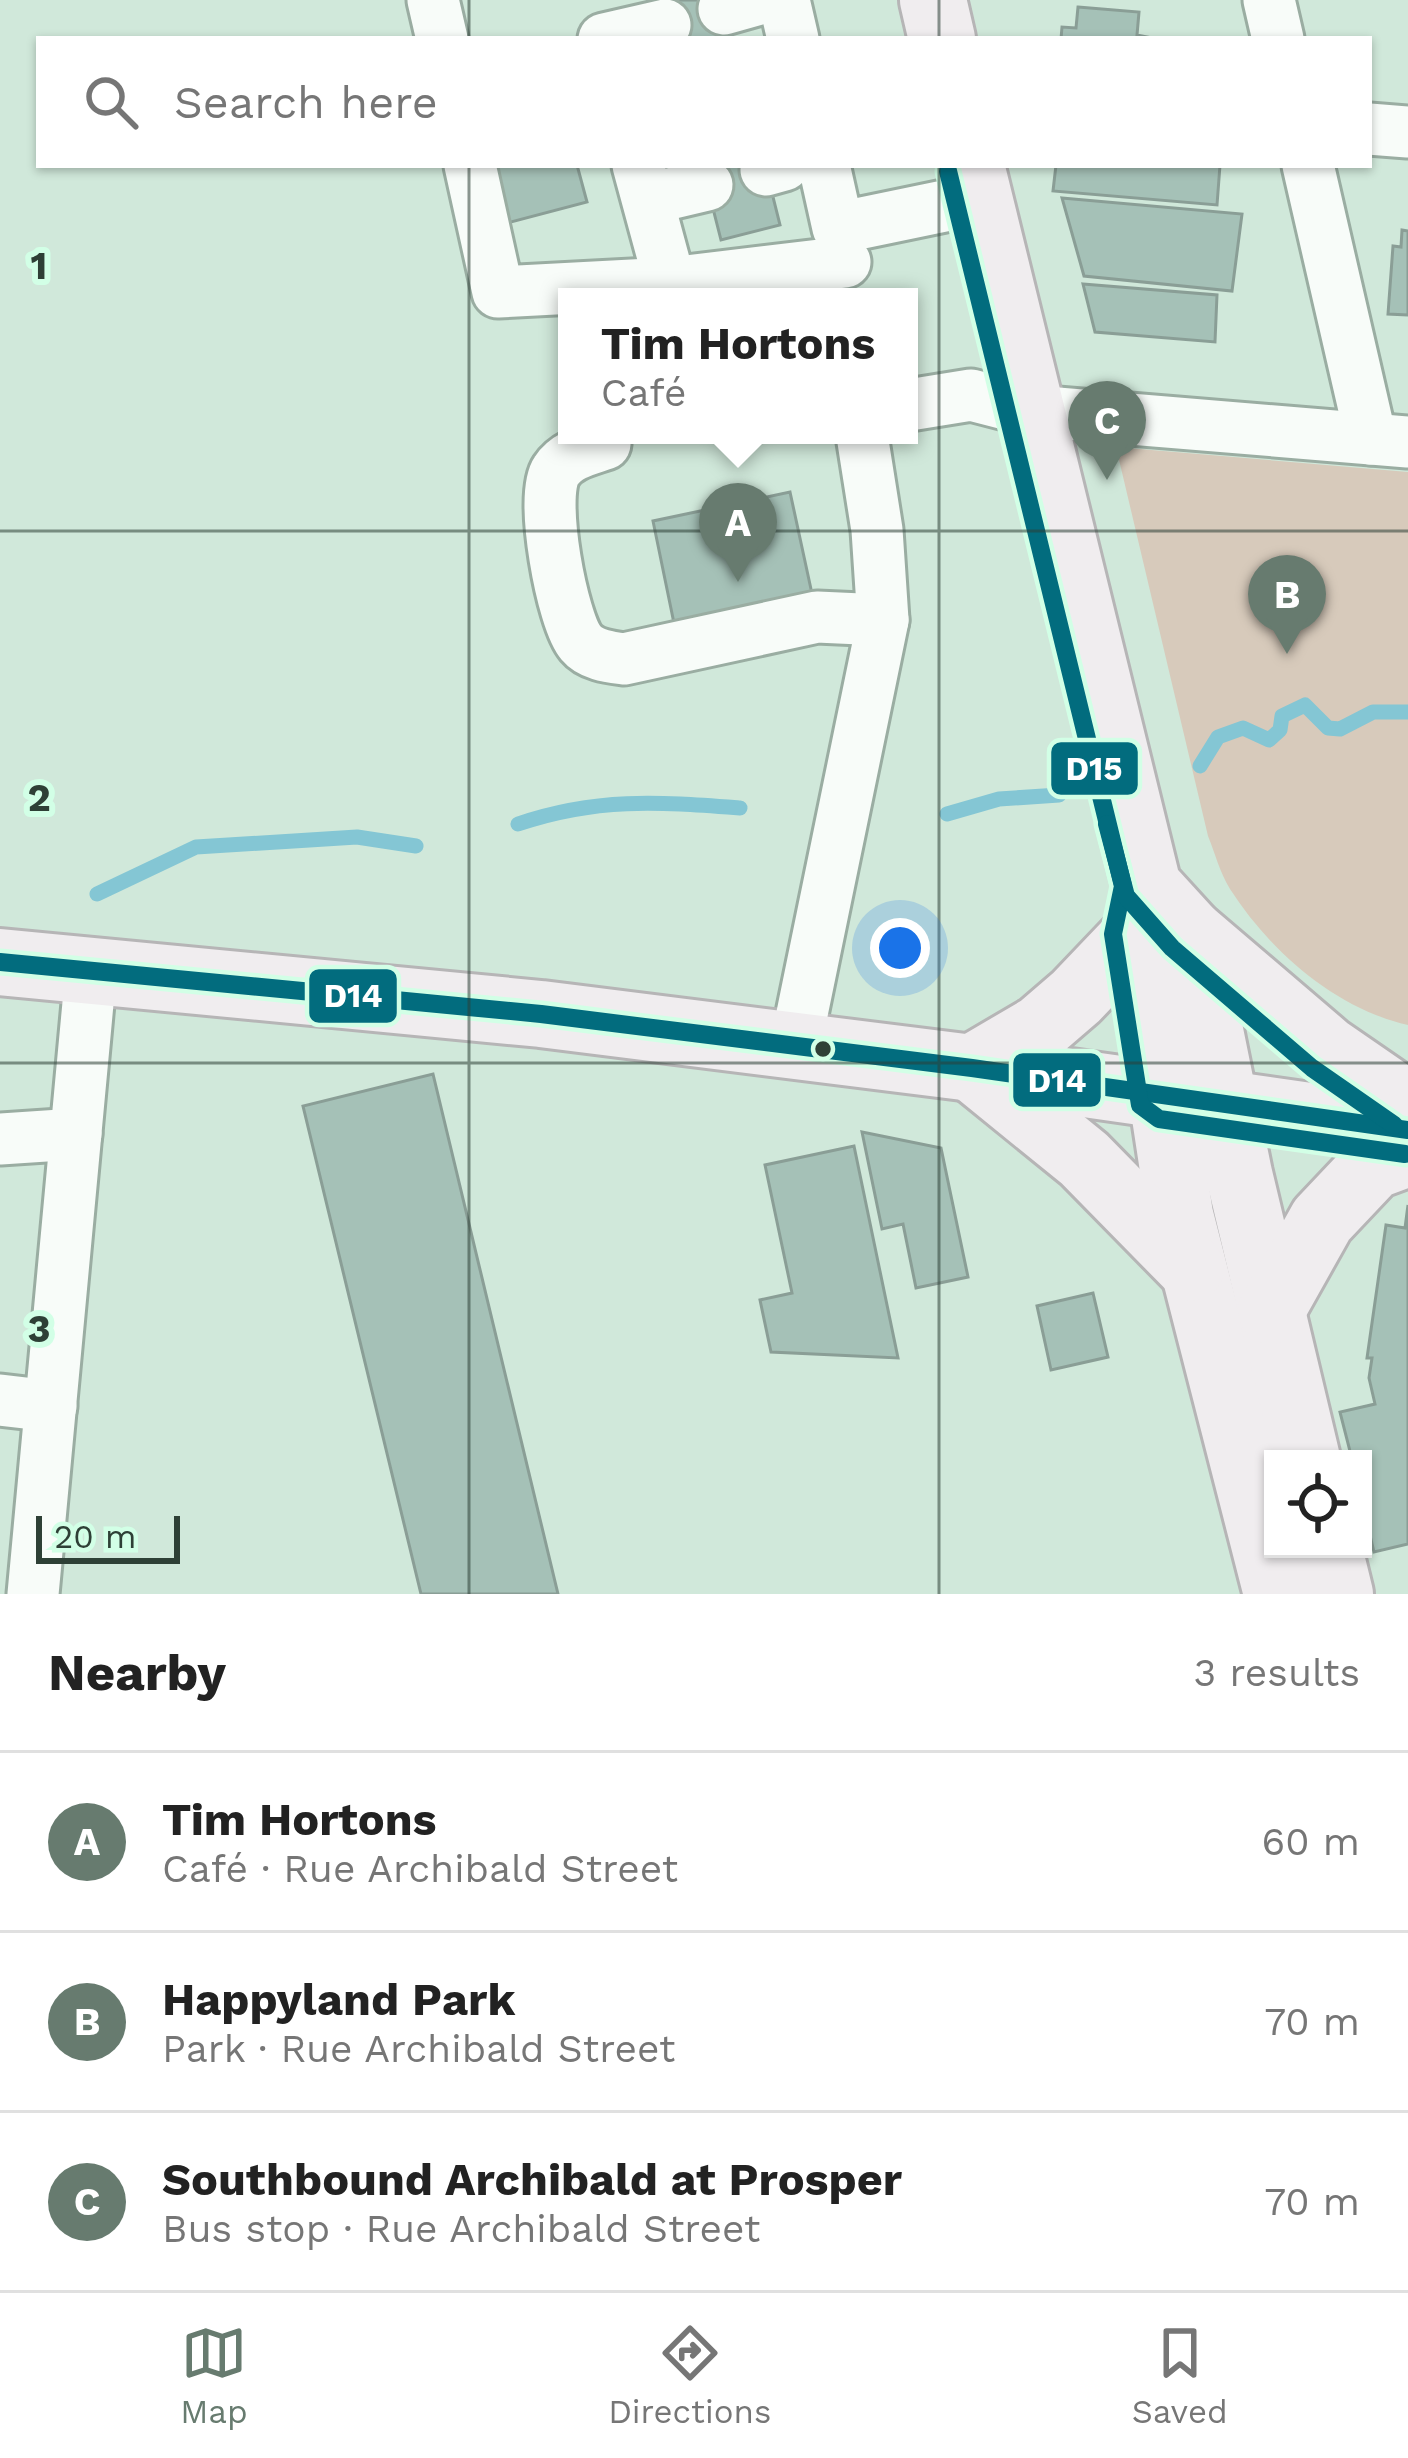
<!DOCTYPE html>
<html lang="en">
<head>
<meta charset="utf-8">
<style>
	body { margin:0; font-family:"Work Sans",sans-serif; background:#f6f6f6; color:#222 }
	.controls { position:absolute; right:36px; bottom:36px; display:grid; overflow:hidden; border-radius:0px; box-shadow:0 3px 9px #0004 }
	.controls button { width:108px; height:108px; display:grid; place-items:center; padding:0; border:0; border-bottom:3px solid #e0e0e0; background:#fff; color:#222; font:60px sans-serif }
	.scale { position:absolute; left:36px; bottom:30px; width:144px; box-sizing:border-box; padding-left:12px; border:6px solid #2e4036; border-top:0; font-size:33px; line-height:42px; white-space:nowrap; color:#2e4036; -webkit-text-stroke:9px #d2ffe6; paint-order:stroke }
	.you { position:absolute; left:900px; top:948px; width:42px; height:42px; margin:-30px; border:9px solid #fff; border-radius:50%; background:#1a73e8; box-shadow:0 0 0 18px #1a73e833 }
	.badge { display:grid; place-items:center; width:78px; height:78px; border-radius:50%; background:#677b6f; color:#fff; font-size:39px; font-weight:700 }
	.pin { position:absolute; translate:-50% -99px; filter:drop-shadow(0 3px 6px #0008) }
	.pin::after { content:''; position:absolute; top:63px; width:42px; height:36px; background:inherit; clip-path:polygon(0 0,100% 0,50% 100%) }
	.popup { position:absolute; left:558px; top:288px; width:360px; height:156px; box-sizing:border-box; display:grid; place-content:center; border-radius:0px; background:#fff; filter:drop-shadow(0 3px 9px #0005); font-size:39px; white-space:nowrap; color:#767676 }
	.popup b { font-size:45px; color:#222 }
	.popup::after { content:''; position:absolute; left:50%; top:100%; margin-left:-24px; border:24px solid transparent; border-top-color:#fff }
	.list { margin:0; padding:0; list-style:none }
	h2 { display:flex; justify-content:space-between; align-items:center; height:156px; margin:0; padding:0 48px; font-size:51px }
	h2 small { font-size:39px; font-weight:400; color:#767676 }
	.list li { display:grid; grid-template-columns:78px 1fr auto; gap:36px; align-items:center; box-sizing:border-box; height:180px; padding:0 48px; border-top:3px solid #e0e0e0 }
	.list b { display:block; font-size:45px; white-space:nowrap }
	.list p { margin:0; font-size:39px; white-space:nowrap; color:#767676 }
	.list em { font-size:39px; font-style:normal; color:#767676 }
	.icon { flex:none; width:66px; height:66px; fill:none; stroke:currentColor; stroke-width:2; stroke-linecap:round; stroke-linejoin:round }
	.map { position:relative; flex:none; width:1408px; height:1594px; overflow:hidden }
	.search { position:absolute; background:#fff; box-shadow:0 3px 9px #0004; left:36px; right:36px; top:36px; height:132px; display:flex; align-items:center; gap:30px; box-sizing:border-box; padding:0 42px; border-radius:0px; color:#767676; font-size:45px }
	.sheet { height:696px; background:#fff }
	nav { display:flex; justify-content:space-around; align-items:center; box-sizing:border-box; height:168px; border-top:3px solid #e0e0e0; background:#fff; font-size:33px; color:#767676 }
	nav a { display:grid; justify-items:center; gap:6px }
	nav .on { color:#677b6f }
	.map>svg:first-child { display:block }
</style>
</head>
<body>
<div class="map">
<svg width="1408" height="1594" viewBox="0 0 1408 1594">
	<rect width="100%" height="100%" fill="#d0e8da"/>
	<!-- green -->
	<path fill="#d7cabb" d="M1116,447L1408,472V1025C1334,1008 1270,951 1230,889C1220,873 1215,853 1208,836Z"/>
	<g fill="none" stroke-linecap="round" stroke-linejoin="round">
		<!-- stream -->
		<g stroke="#84c6d4" stroke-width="15">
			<polyline points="1200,766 1218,737 1243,728 1269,740 1280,730 1282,716 1305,705 1328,728 1340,729 1373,712 1408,712"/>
			<polyline points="947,814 999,799 1059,795"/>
			<path d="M518,824C597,797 659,802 740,808"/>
			<polyline points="97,894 196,847 357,837 416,846"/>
		</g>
	</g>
	<!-- building -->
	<g fill="#a5c1b7" stroke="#8a9e96" stroke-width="3">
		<polygon points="659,0 722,0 732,39 669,39"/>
		<polygon points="1078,7 1139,12 1137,35 1157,39 1061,39 1062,27 1076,28"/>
		<polygon points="492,165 577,165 587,202 507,223"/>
		<polygon points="702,165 765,165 780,225 721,240"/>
		<polygon points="1056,165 1220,165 1217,205 1053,191"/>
		<polygon points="1062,198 1242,214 1232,291 1084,276"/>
		<polygon points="1402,230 1408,231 1408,315 1388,314 1393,246 1401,247"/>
		<polygon points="1083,284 1217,295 1215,342 1095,332"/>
		<polygon points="790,492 814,603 676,633 653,521"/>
		<polygon points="433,1074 558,1594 421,1594 303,1106"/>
		<polygon points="862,1132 941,1148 968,1277 916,1288 903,1224 882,1229"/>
		<polygon points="854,1146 898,1358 771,1352 760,1300 792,1293 765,1165"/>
		<polygon points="1408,1205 1408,1544 1374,1552 1363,1506 1363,1459 1352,1459 1340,1412 1375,1404 1369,1378 1372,1358 1367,1358 1386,1225 1405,1228"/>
		<polygon points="1093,1293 1108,1357 1051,1370 1037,1306"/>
	</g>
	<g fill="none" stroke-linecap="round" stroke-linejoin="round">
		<!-- minor casing -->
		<g stroke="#9aada2" stroke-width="57">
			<g id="minor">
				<polyline points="433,0 442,39"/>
				<polyline points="784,0 793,39"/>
				<polyline points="1269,0 1278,39"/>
				<polyline points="724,9 756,0"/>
				<polyline points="604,39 665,25"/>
				<polyline points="1369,129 1408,132"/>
				<polyline points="470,165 498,292 670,283 845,262"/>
				<polyline points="638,165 670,283"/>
				<polyline points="824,165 838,228 978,199"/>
				<polyline points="1308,165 1371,439"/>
				<polyline points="766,170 784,165"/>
				<polyline points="648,199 707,185"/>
				<polyline points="909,405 971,395 1033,411 1408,442"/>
				<path d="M605,444C588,450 567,454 556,471C539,496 562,621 581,643C591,655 609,657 624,659L817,617L883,620"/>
				<polyline points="795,1048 883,620 877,530 862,435"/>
				<polyline points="0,1139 76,1134"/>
				<polyline points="0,1400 51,1406"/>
				<polyline points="33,1594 91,971"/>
			</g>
		</g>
		<!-- major casing -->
		<g stroke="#b6b5b6" stroke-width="72">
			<g id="major">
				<polyline points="933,0 942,39"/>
				<polyline points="971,165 1148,886 1190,932 1328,1050 1408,1105"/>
				<polyline points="1148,886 1137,933 1180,1215 1277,1594"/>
				<polyline points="1190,932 1239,1174 1307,1459"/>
				<polyline points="0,962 541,1014 972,1068 1408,1130"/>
				<polyline points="972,1068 1084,1159 1191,1268"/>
				<polyline points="972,1068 1040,1028 1076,997 1137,933"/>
				<polyline points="1271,1311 1322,1220 1373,1166 1408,1153"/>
				<polyline points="1329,1549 1340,1594"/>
			</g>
		</g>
		<!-- minor -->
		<use href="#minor" stroke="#f8fcf9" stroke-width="51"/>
		<!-- major -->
		<use href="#major" stroke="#f0edef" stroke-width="66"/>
		<!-- bus-1 casing -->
		<g stroke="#d2ffe6" stroke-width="27">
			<polyline id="bus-1" points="0,962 541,1014 972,1068 1408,1130"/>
		</g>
		<!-- bus-2 casing -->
		<g stroke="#d2ffe6" stroke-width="27">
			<g id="bus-2">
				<polyline points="948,171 1123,886 1113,934 1140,1105 1159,1119 1405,1154"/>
				<polyline points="1107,824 1126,896 1172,948 1312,1068 1394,1125"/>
			</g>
		</g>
		<!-- bus-1 -->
		<use href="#bus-1" stroke="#026c7e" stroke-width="18"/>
		<!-- bus-2 -->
		<use href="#bus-2" stroke="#026c7e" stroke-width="18"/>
	</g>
	<!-- grid -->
	<path fill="none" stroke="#2e4036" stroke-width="3" stroke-opacity="0.55" d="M469,0V39M939,0V39M469,165V1594M939,165V1594M0,531H1408M0,1063H1408"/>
	<!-- markers -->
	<circle fill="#2e4036" stroke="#d2ffe6" stroke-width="4.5" cx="823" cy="1049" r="10"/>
	<g font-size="39" text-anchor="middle" font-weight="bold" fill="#2e4036" stroke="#d2ffe6" stroke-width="12" stroke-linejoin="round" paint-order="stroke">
		<text x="39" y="279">1</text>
		<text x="39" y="811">2</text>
		<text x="39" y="1342">3</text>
	</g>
	<g stroke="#d2ffe6" stroke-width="4.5">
		<rect x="1049" y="740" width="91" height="57" rx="12" fill="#026c7e"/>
		<rect x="307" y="967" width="92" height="58" rx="12" fill="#026c7e"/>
		<rect x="1011" y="1051" width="92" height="58" rx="12" fill="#026c7e"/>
	</g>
	<g font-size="33" text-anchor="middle" font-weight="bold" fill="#fff">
		<text x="1094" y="780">D15</text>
		<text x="353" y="1007">D14</text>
		<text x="1057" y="1092">D14</text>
	</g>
</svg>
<div class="controls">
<button><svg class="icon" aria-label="locate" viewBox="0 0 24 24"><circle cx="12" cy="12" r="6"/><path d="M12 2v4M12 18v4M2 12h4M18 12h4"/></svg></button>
</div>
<div class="scale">20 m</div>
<div class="you"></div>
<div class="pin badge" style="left:738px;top:582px">A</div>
<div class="popup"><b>Tim Hortons</b>Café</div>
<div class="pin badge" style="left:1287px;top:654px">B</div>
<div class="pin badge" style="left:1107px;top:480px">C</div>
<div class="search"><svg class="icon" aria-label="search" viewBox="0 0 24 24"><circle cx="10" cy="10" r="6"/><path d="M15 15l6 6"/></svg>Search here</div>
</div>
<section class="sheet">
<h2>Nearby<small>3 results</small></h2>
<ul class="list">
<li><span class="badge">A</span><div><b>Tim Hortons</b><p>Café · Rue Archibald Street</p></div><em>60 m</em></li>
<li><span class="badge">B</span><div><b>Happyland Park</b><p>Park · Rue Archibald Street</p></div><em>70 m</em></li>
<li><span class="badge">C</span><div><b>Southbound Archibald at Prosper</b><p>Bus stop · Rue Archibald Street</p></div><em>70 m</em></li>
</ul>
</section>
<nav>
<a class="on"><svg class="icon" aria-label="map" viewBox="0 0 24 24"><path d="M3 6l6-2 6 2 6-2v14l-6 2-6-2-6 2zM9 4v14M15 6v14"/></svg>Map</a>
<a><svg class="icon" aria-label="directions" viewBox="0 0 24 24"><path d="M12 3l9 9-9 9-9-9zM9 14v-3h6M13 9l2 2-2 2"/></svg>Directions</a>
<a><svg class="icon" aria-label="saved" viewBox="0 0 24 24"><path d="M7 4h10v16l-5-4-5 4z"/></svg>Saved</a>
</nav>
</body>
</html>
